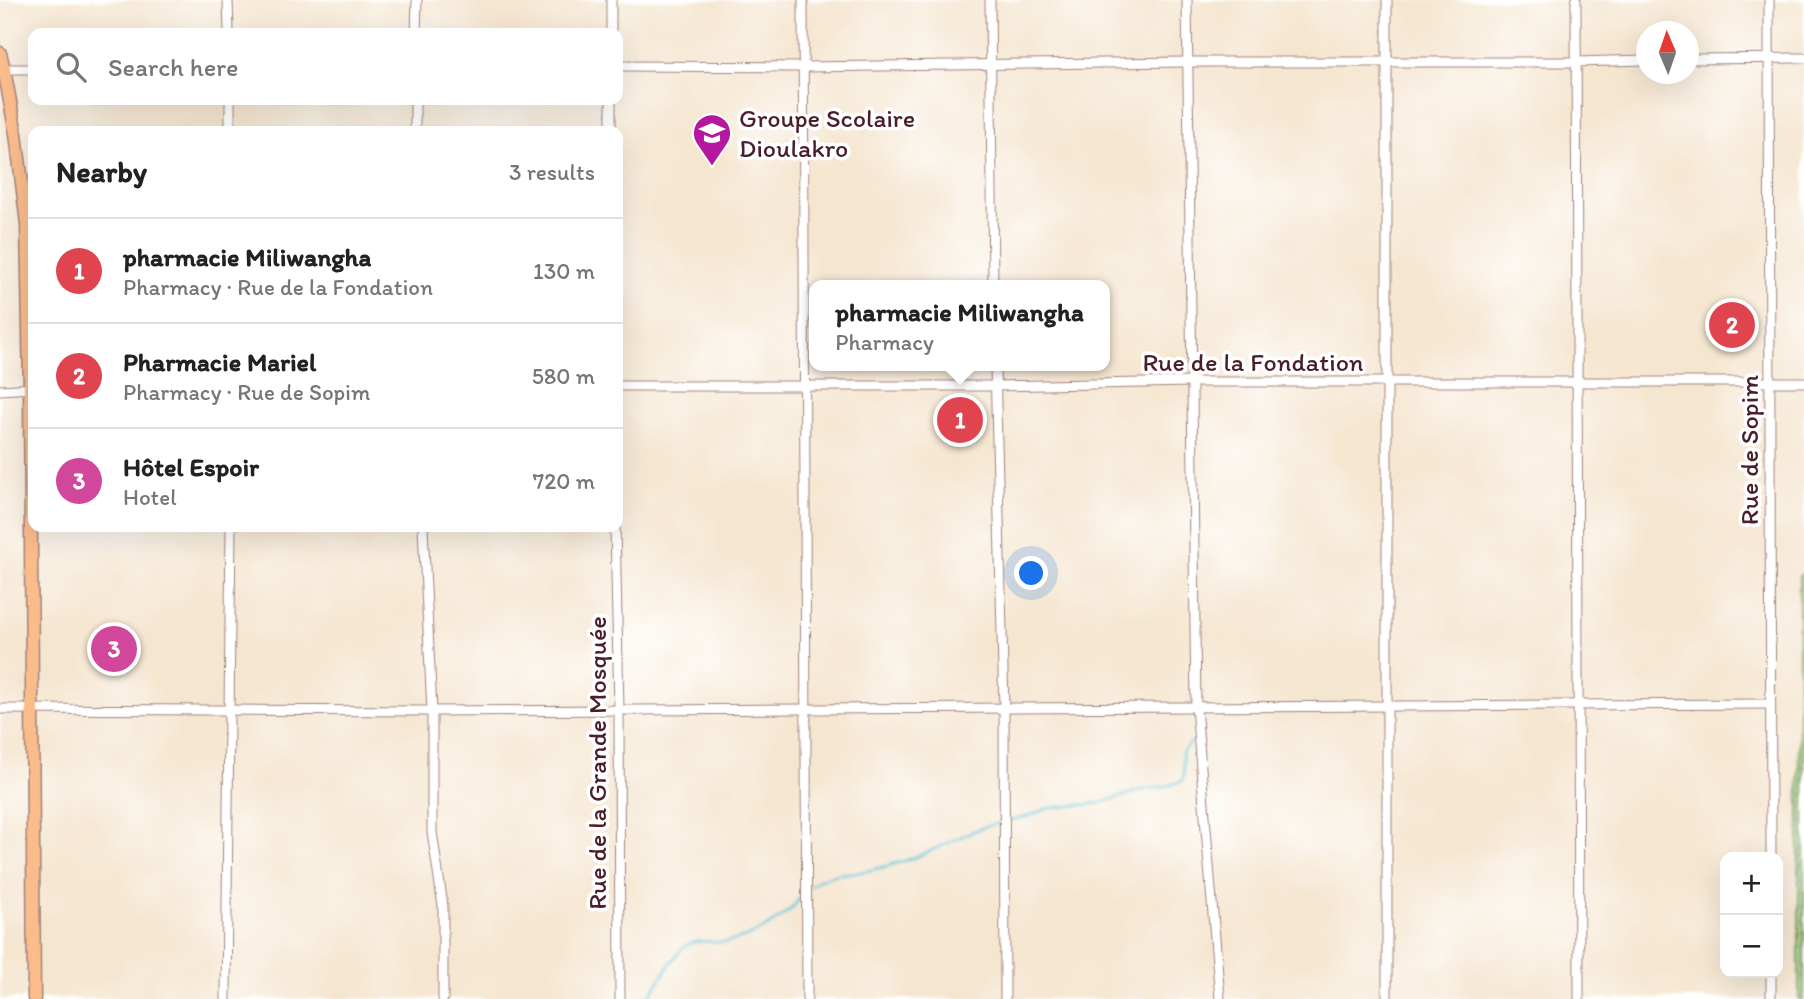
<!DOCTYPE html>
<html lang="en">
<head>
<meta charset="utf-8">
<style>
	body { margin:0; font-family:Itim,sans-serif; background:#f2f2f2; color:#222 }
	.controls { position:absolute; right:21px; bottom:21px; display:grid; overflow:hidden; border-radius:14px; box-shadow:0 7px 28px #0002 }
	.controls button { width:63px; height:63px; display:grid; place-items:center; padding:0; border:0; border-bottom:2px solid #e0e0e0; background:#fff; color:#222; font:35px sans-serif }
	.compass { position:absolute; left:1636px; top:21px; width:63px; height:63px; border-radius:50%; background:#fff; box-shadow:0 7px 28px #0002; rotate:358deg }
	.you { position:absolute; left:1032px; top:574px; width:24px; height:24px; margin:-18px; border:5px solid #fff; border-radius:50%; background:#1a73e8; box-shadow:0 0 0 10px #1a73e833 }
	.badge { display:grid; place-items:center; width:46px; height:46px; border-radius:50%; background:#ea580c; color:#fff; font-size:23px; font-weight:700 }
	.pin { position:absolute; translate:-50% -50%; border:4px solid #fff; box-shadow:0 2px 7px #0006 }
	.popup { position:absolute; left:809px; top:280px; width:301px; height:91px; box-sizing:border-box; display:grid; place-content:center; border-radius:14px; background:#fff; filter:drop-shadow(0 2px 5px #0005); font-size:23px; white-space:nowrap; color:#767676 }
	.popup b { font-size:26px; color:#222 }
	.popup::after { content:''; position:absolute; left:50%; top:100%; margin-left:-14px; border:14px solid transparent; border-top-color:#fff }
	.list { margin:0; padding:0; list-style:none }
	h2 { display:flex; justify-content:space-between; align-items:center; height:91px; margin:0; padding:0 28px; font-size:30px }
	h2 small { font-size:23px; font-weight:400; color:#767676 }
	.list li { display:grid; grid-template-columns:46px 1fr auto; gap:21px; align-items:center; box-sizing:border-box; height:105px; padding:0 28px; border-top:2px solid #e0e0e0 }
	.list b { display:block; font-size:26px; white-space:nowrap }
	.list p { margin:0; font-size:23px; white-space:nowrap; color:#767676 }
	.list em { font-size:23px; font-style:normal; color:#767676 }
	.icon { flex:none; width:38px; height:38px; fill:none; stroke:currentColor; stroke-width:2; stroke-linecap:round; stroke-linejoin:round }
	.map { position:relative; flex:none; width:1804px; height:999px; overflow:hidden }
	.search { position:absolute; background:#fff; box-shadow:0 7px 28px #0002; left:28px; top:28px; width:595px; height:77px; display:flex; align-items:center; gap:18px; box-sizing:border-box; padding:0 24px; border-radius:14px; color:#767676; font-size:26px }
	.panel { position:absolute; background:#fff; box-shadow:0 7px 28px #0002; left:28px; top:126px; width:595px; height:406px; border-radius:14px }
	.map>svg:first-child { display:block }
</style>
</head>
<body>
<div class="map">
<svg width="1804" height="999" viewBox="0 0 1804 999">
	<defs>
		<pattern id="park-dots" width="8" height="8" patternUnits="userSpaceOnUse" patternTransform="scale(1.75)"><rect width="8" height="8" fill="#a7dc8c"/><path d="M2 2h.1M6 6h.1" fill="none" stroke="#91bc79" stroke-width="1.8" stroke-linecap="round"/></pattern>
	</defs>
	<rect width="100%" height="100%" fill="#fff"/>
	<filter id="ink" filterUnits="userSpaceOnUse"><feTurbulence type="fractalNoise" baseFrequency=".0143" numOctaves="2"/><feDisplacementMap in="SourceGraphic" scale="14" xChannelSelector="R" yChannelSelector="G"/><feConvolveMatrix kernelMatrix="1 2 1 2 8 2 1 2 1" color-interpolation-filters="sRGB"/></filter>
	<filter id="wash" filterUnits="userSpaceOnUse"><feTurbulence type="fractalNoise" baseFrequency=".00686" numOctaves="4" result="noise"/><feDisplacementMap in="SourceGraphic" scale="28" xChannelSelector="R" yChannelSelector="G"/><feGaussianBlur stdDeviation="1.57" result="paint"/><feColorMatrix in="noise" values="0 0 0 0 0 0 0 0 0 0 0 0 0 0 0 0 0 1.4 0 .05"/><feComposite in="paint" operator="in"/></filter>
	<g filter="url(#wash)">
		<rect width="100%" height="100%" fill="#f5e6d0"/>
		<!-- park -->
		<polygon fill="url(#park-dots)" stroke="#787e5c" stroke-width="2" points="1804,573 1804,999 1799,999 1799,576"/>
		<g fill="none" stroke-linecap="round" stroke-linejoin="round">
			<!-- stream -->
			<g stroke="#58c0d5" stroke-width="2.5">
				<polyline points="1007,821 1026,817 1049,808 1101,803 1138,791 1167,786 1182,781 1184,773 1182,752 1191,742"/>
				<path d="M810,887C825,872 847,874 867,871C890,866 913,859 935,849C957,839 977,827 1000,823"/>
				<path d="M646,999C660,985 673,952 689,944C702,938 713,944 727,942C751,938 775,924 793,907C797,903 799,898 803,894"/>
			</g>
		</g>
	</g>
	<g filter="url(#ink)">
		<g fill="none" stroke-linecap="round" stroke-linejoin="round">
			<!-- minor casing -->
			<g stroke="#a0827e" stroke-width="11">
				<g id="minor">
					<polyline points="228,0 229,33"/>
					<polyline points="803,0 807,999"/>
					<polyline points="990,0 993,285"/>
					<polyline points="1187,0 1196,707 1220,999"/>
					<polyline points="1387,0 1387,999"/>
					<polyline points="1576,0 1579,999"/>
					<polyline points="1769,0 1771,857"/>
					<polyline points="416,33 417,0"/>
					<polyline points="611,33 611,0"/>
					<polyline points="1688,59 1804,58"/>
					<polyline points="618,66 803,67 1187,62 1576,62 1646,60"/>
					<polyline points="4,69 33,69"/>
					<polyline points="230,100 230,131"/>
					<polyline points="611,100 611,131"/>
					<polyline points="415,131 415,100"/>
					<polyline points="995,366 1004,708 1005,999"/>
					<polyline points="618,386 995,386 1191,382 1804,382"/>
					<polyline points="0,390 33,388"/>
					<polyline points="423,527 432,711 432,832 443,906 443,999"/>
					<polyline points="615,527 619,710 620,999"/>
					<polyline points="0,709 432,711 1770,704"/>
					<polyline points="1771,973 1771,999"/>
					<polyline points="226,999 231,527"/>
				</g>
			</g>
			<!-- major casing -->
			<g stroke="#a0827e" stroke-width="15">
				<polyline id="major" points="0,53 4,69 16,134 27,224 30,388 34,999"/>
			</g>
			<!-- minor -->
			<use href="#minor" stroke="#fff" stroke-width="9"/>
			<!-- major -->
			<use href="#major" stroke="#fabc8b" stroke-width="12"/>
		</g>
	</g>
	<!-- icons -->
	<defs>
		<g id="school-pin" transform="scale(2.0125)"><path d="M0 17L-7.5 6A9.5 9.5 0 1 1 7.5 6Z" fill="#b5179e" stroke="#fff"/><path d="M0-5L7-2L0 1L-7-2ZM-4 1L0 2.5L4 1V4Q0 6-4 4Z" fill="#fff"/></g>
	</defs>
	<g fill-rule="evenodd">
		<use href="#school-pin" x="712" y="133"/>
	</g>
	<g text-anchor="middle" dominant-baseline="central" stroke-width="7" stroke-linejoin="round" paint-order="stroke">
		<!-- poi labels -->
		<g font-size="26" fill="#4a1f2b" stroke="#fff" text-anchor="start">
			<text x="739" y="118">Groupe Scolaire<tspan x="739" dy="30">Dioulakro</tspan></text>
		</g>
		<!-- street labels -->
		<g font-size="26" fill="#4a1f2b" stroke="#fff">
			<text x="1253" y="362">Rue de la Fondation</text>
			<text transform="translate(1749 450) rotate(-90)">Rue de Sopim</text>
			<text transform="translate(597 763) rotate(-90)">Rue de la Grande Mosquée</text>
		</g>
	</g>
</svg>
<div class="controls">
<button>+</button>
<button>−</button>
</div>
<svg class="compass" viewBox="-18 -18 36 36"><path d="M0-13l5 13h-10z" fill="#e53935"/><path d="M0 13l5-13h-10z" fill="#767676"/></svg>
<div class="you"></div>
<div class="pin badge" style="left:960px;top:420px;background:#e0444e">1</div>
<div class="popup"><b>pharmacie Miliwangha</b>Pharmacy</div>
<div class="pin badge" style="left:1732px;top:325px;background:#e0444e">2</div>
<div class="pin badge" style="left:114px;top:649px;background:#d1479c">3</div>
<div class="search"><svg class="icon" aria-label="search" viewBox="0 0 24 24"><circle cx="10" cy="10" r="6"/><path d="M15 15l6 6"/></svg>Search here</div>
<section class="panel">
<h2>Nearby<small>3 results</small></h2>
<ul class="list">
<li><span class="badge" style="background:#e0444e">1</span><div><b>pharmacie Miliwangha</b><p>Pharmacy · Rue de la Fondation</p></div><em>130 m</em></li>
<li><span class="badge" style="background:#e0444e">2</span><div><b>Pharmacie Mariel</b><p>Pharmacy · Rue de Sopim</p></div><em>580 m</em></li>
<li><span class="badge" style="background:#d1479c">3</span><div><b>Hôtel Espoir</b><p>Hotel</p></div><em>720 m</em></li>
</ul>
</section>
</div>
</body>
</html>
